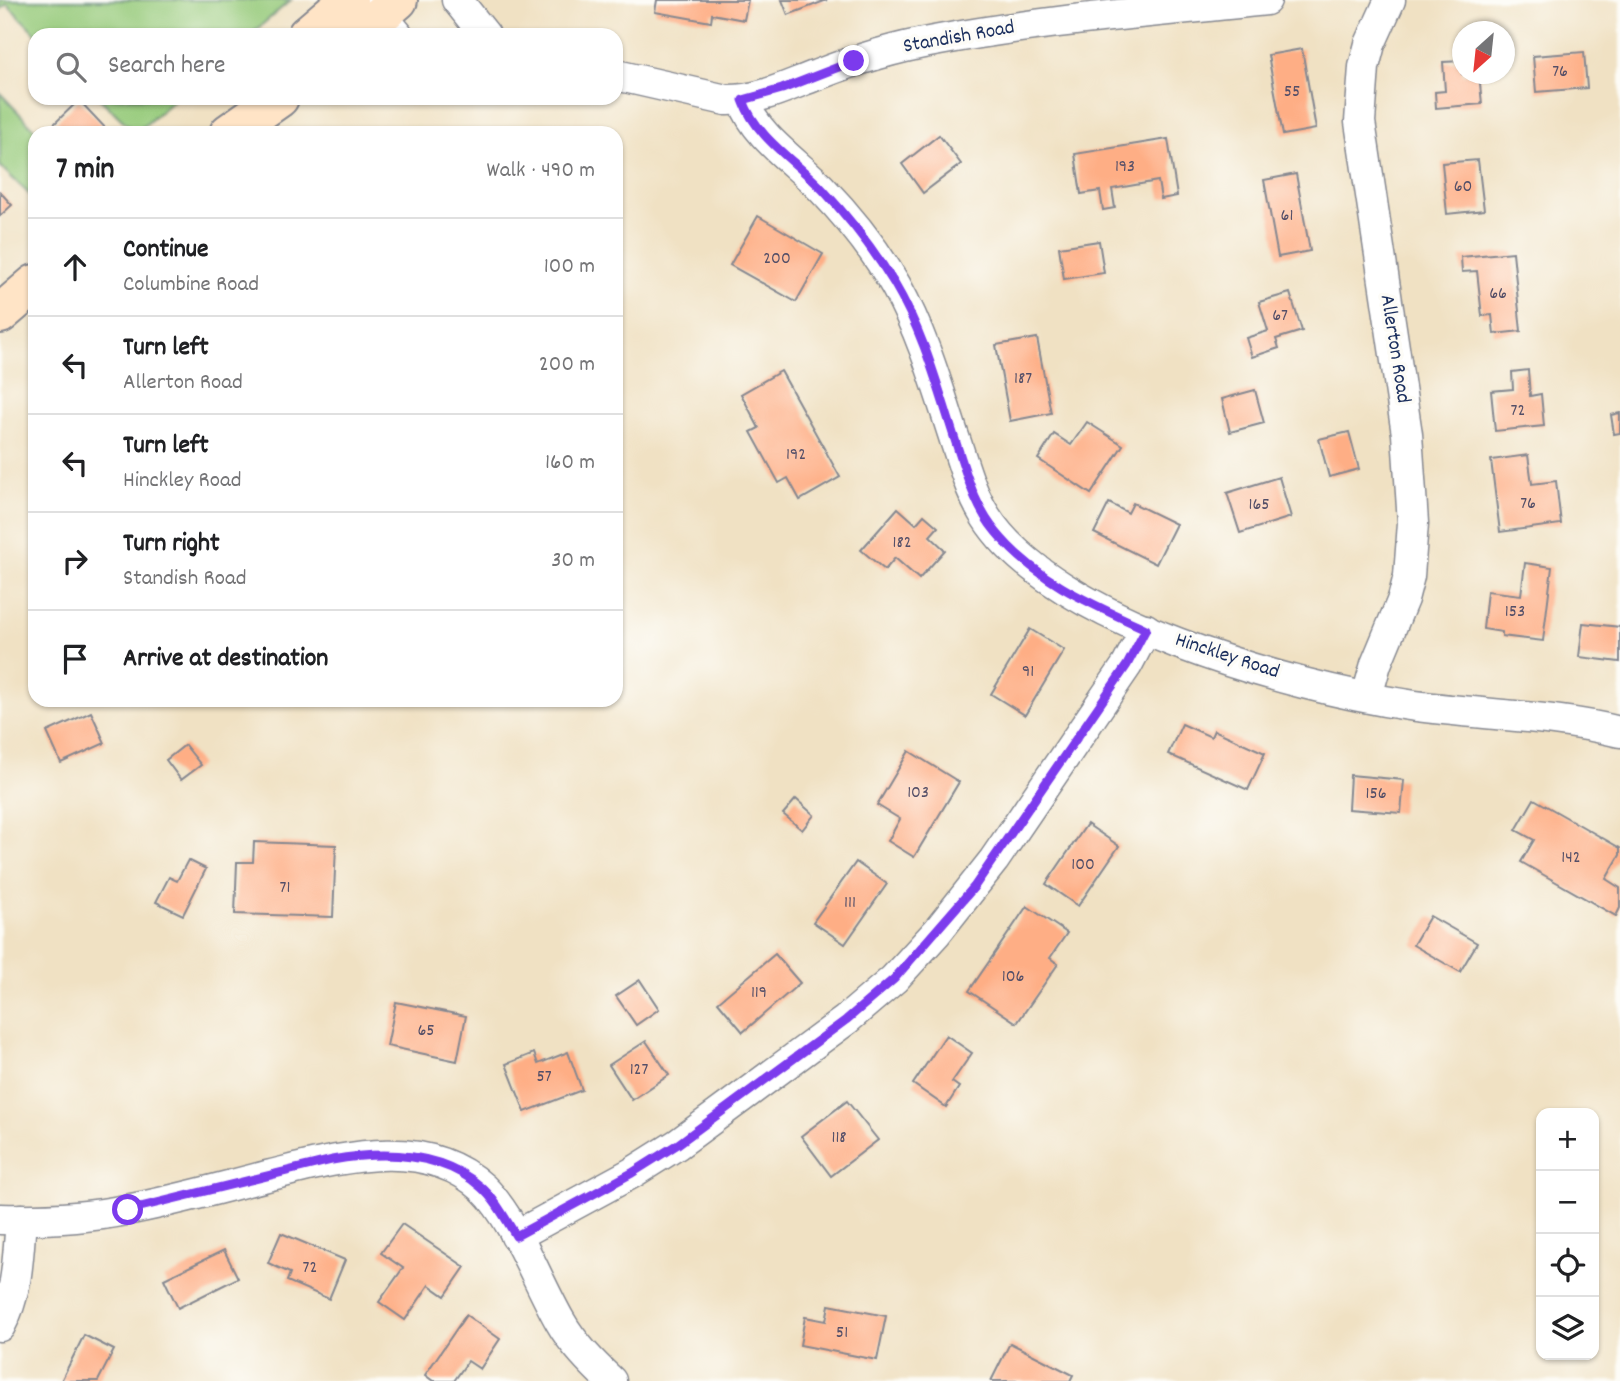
<!DOCTYPE html>
<html lang="en">
<head>
<meta charset="utf-8">
<style>
	body { margin:0; font-family:Dekko,sans-serif; background:#f2f2f2; color:#202124 }
	.controls { position:absolute; right:21px; bottom:21px; display:grid; overflow:hidden; border-radius:14px; box-shadow:0 2px 5px #0004 }
	.controls button { width:63px; height:63px; display:grid; place-items:center; padding:0; border:0; border-bottom:2px solid #e0e0e0; background:#fff; color:#202124; font:35px sans-serif }
	.compass { position:absolute; left:1452px; top:21px; width:63px; height:63px; border-radius:50%; background:#fff; box-shadow:0 2px 5px #0004; rotate:207deg }
	.stop { position:absolute; width:21px; height:21px; margin:-16px; border:5px solid #7c3aed; border-radius:50%; background:#fff }
	.stop.end { background:#7c3aed; border-color:#fff; box-shadow:0 2px 7px #0008 }
	.list { margin:0; padding:0; list-style:none }
	h2 { display:flex; justify-content:space-between; align-items:center; height:91px; margin:0; padding:0 28px; font-size:30px }
	h2 small { font-size:23px; font-weight:400; color:#757577 }
	.list li { display:grid; grid-template-columns:46px 1fr auto; gap:21px; align-items:center; box-sizing:border-box; height:98px; padding:0 28px; border-top:2px solid #e0e0e0 }
	.list b { display:block; font-size:26px; white-space:nowrap }
	.list p { margin:0; font-size:23px; white-space:nowrap; color:#757577 }
	.list em { font-size:23px; font-style:normal; color:#757577 }
	.icon { flex:none; width:38px; height:38px; fill:none; stroke:currentColor; stroke-width:2; stroke-linecap:round; stroke-linejoin:round }
	.map { position:relative; flex:none; width:1620px; height:1381px; overflow:hidden }
	.search { position:absolute; background:#fff; box-shadow:0 2px 5px #0004; left:28px; top:28px; width:595px; height:77px; display:flex; align-items:center; gap:18px; box-sizing:border-box; padding:0 24px; border-radius:21px; color:#757577; font-size:26px }
	.panel { position:absolute; background:#fff; box-shadow:0 2px 5px #0004; left:28px; top:126px; width:595px; height:581px; border-radius:21px }
	.map>svg:first-child { display:block }
</style>
</head>
<body>
<div class="map">
<svg width="1620" height="1381" viewBox="0 0 1620 1381">
	<rect width="100%" height="100%" fill="#fdfcf7"/>
	<filter id="ink" filterUnits="userSpaceOnUse"><feTurbulence type="fractalNoise" baseFrequency=".0143" numOctaves="2"/><feDisplacementMap in="SourceGraphic" scale="14" xChannelSelector="R" yChannelSelector="G"/><feConvolveMatrix kernelMatrix="1 2 1 2 8 2 1 2 1" color-interpolation-filters="sRGB"/></filter>
	<filter id="wash" filterUnits="userSpaceOnUse"><feTurbulence type="fractalNoise" baseFrequency=".00686" numOctaves="4" result="noise"/><feDisplacementMap in="SourceGraphic" scale="28" xChannelSelector="R" yChannelSelector="G"/><feGaussianBlur stdDeviation="1.57" result="paint"/><feColorMatrix in="noise" values="0 0 0 0 0 0 0 0 0 0 0 0 0 0 0 0 0 1.4 0 .05"/><feComposite in="paint" operator="in"/></filter>
	<g filter="url(#wash)">
		<rect width="100%" height="100%" fill="#f0e1c3"/>
		<!-- green -->
		<g fill="#97cb7c" stroke="#597d6d" stroke-width="2">
			<polygon points="0,0 291,0 250,35 37,35 7,4 0,10"/>
			<polygon points="0,93 38,133 35,133 35,200 0,166"/>
			<polygon points="99,98 176,98 136,133"/>
		</g>
		<g id="blocks">
			<!-- building -->
			<g fill="#feae85">
				<polygon points="657,0 748,0 744,20 712,14 711,22 655,12"/>
				<polygon points="782,0 827,0 788,15"/>
				<polygon points="1302,49 1316,129 1283,135 1268,55"/>
				<polygon points="1584,52 1587,88 1536,92 1533,56"/>
				<polygon points="1462,61 1462,74 1479,74 1482,104 1436,108 1435,92 1445,91 1443,62"/>
				<polygon points="79,100 110,133 61,133 53,125"/>
				<polygon points="939,135 961,164 923,193 902,164"/>
				<polygon points="1168,139 1177,196 1161,199 1158,181 1112,189 1115,208 1103,210 1100,191 1081,194 1075,154"/>
				<polygon points="1478,160 1484,210 1447,214 1442,163"/>
				<polygon points="1296,174 1310,251 1278,257 1264,180"/>
				<polygon points="0,192 12,205 0,216"/>
				<polygon points="758,216 823,254 796,302 730,265"/>
				<polygon points="1099,241 1104,273 1064,279 1059,247"/>
				<polygon points="1513,252 1521,331 1494,334 1492,315 1482,316 1477,271 1462,272 1461,257"/>
				<polygon points="1290,293 1302,331 1276,339 1279,348 1252,357 1246,338 1268,331 1259,302"/>
				<polygon points="1037,338 1051,413 1010,421 996,345"/>
				<polygon points="1528,370 1530,396 1541,394 1544,426 1495,431 1491,391 1513,389 1512,372"/>
				<polygon points="781,371 840,477 800,500 788,478 779,483 751,432 759,428 741,394"/>
				<polygon points="1255,390 1264,423 1230,432 1222,399"/>
				<polygon points="1620,413 1620,433 1614,434 1611,415"/>
				<polygon points="1087,422 1123,445 1091,494 1038,459 1054,434 1071,445"/>
				<polygon points="1349,432 1359,469 1329,477 1319,439"/>
				<polygon points="1528,455 1532,484 1556,481 1561,524 1500,532 1491,460"/>
				<polygon points="1279,477 1291,517 1240,533 1227,493"/>
				<polygon points="1109,503 1128,513 1133,503 1176,524 1156,564 1094,533"/>
				<polygon points="898,508 916,524 924,515 938,527 930,536 945,550 919,579 895,558 885,570 861,550"/>
				<polygon points="1525,563 1552,567 1543,641 1502,636 1502,632 1483,629 1487,591 1521,595"/>
				<polygon points="1583,623 1620,627 1620,662 1579,657"/>
				<polygon points="1030,629 1064,650 1025,715 991,694"/>
				<polygon points="91,712 105,743 61,763 47,732"/>
				<polygon points="1182,724 1211,737 1214,730 1265,753 1248,790 1168,754"/>
				<polygon points="185,745 201,765 181,780 166,760"/>
				<polygon points="909,751 959,782 914,857 888,841 900,819 877,805"/>
				<polygon points="1350,775 1404,780 1401,813 1348,809"/>
				<polygon points="796,799 814,815 802,830 783,814"/>
				<polygon points="1534,799 1620,848 1620,855 1606,879 1620,888 1620,908 1616,916 1521,862 1534,840 1516,830"/>
				<polygon points="1087,824 1119,846 1078,906 1046,884"/>
				<polygon points="254,842 336,845 333,917 235,914 237,862 253,862"/>
				<polygon points="188,860 206,869 183,915 156,902 169,877 177,881"/>
				<polygon points="856,862 887,884 845,944 813,922"/>
				<polygon points="1027,906 1067,933 1050,958 1058,964 1017,1023 969,991"/>
				<polygon points="1430,916 1477,943 1460,972 1413,945"/>
				<polygon points="775,954 800,983 743,1032 718,1002"/>
				<polygon points="640,980 659,1009 636,1025 616,996"/>
				<polygon points="396,1002 466,1016 457,1061 387,1046"/>
				<polygon points="946,1035 972,1053 952,1082 959,1087 946,1107 913,1084"/>
				<polygon points="646,1041 669,1075 632,1100 609,1065"/>
				<polygon points="568,1052 582,1090 525,1112 506,1064 534,1053 538,1064"/>
				<polygon points="847,1101 878,1140 831,1176 801,1136"/>
				<polygon points="402,1224 465,1267 445,1296 429,1285 405,1320 379,1302 403,1268 381,1253"/>
				<polygon points="281,1233 345,1260 329,1299 287,1281 290,1273 268,1263"/>
				<polygon points="224,1250 238,1278 178,1308 164,1279"/>
				<polygon points="829,1305 886,1316 877,1360 800,1345 805,1317 826,1321"/>
				<polygon points="466,1315 500,1339 480,1369 468,1361 454,1381 433,1381 425,1375"/>
				<polygon points="84,1335 114,1350 98,1381 61,1381"/>
				<polygon points="1010,1343 1073,1375 1070,1381 991,1381"/>
			</g>
		</g>
	</g>
	<g filter="url(#ink)">
		<use href="#blocks" fill-opacity="0" stroke="#868890" stroke-width="2"/>
		<g fill="none" stroke-linecap="round" stroke-linejoin="round">
			<!-- street casing -->
			<g stroke="#868890" stroke-width="33">
				<g id="street">
					<polyline points="369,0 398,35"/>
					<polyline points="457,0 485,35"/>
					<path d="M616,75L726,100C759,101 787,86 817,75C855,60 894,48 934,41C1043,20 1156,12 1266,0"/>
					<path d="M743,100C756,137 795,161 821,188C849,217 876,251 896,286C923,335 938,388 955,440C964,466 971,494 986,517C1052,621 1291,687 1409,705C1479,715 1551,715 1620,732"/>
					<polyline points="1367,696 1376,664 1403,599 1409,576 1413,523 1407,434 1360,122 1364,67 1370,44 1390,0"/>
					<path d="M0,1219C42,1220 85,1218 126,1210C175,1201 223,1187 271,1175C338,1159 424,1133 483,1188C515,1219 537,1281 560,1321C573,1344 592,1363 611,1381"/>
					<polyline points="516,1236 632,1173 678,1144 846,1020 894,979 937,932 994,860 1127,665 1146,629"/>
					<path d="M0,1326C18,1293 18,1256 21,1219"/>
				</g>
			</g>
			<!-- secondary casing -->
			<g stroke="#868890" stroke-width="42">
				<g id="secondary">
					<polyline points="307,35 348,0"/>
					<polyline points="357,35 398,0"/>
					<polyline points="229,133 279,98"/>
					<polyline points="0,314 35,284"/>
				</g>
			</g>
			<!-- street -->
			<use href="#street" stroke="#fff" stroke-width="30"/>
			<!-- secondary -->
			<use href="#secondary" stroke="#ffe4c6" stroke-width="38"/>
		</g>
	</g>
	<g fill="none" stroke-linecap="round" stroke-linejoin="round" filter="url(#ink)">
		<!-- route -->
		<path stroke="#7c3aed" stroke-width="9" d="M128,1210L332,1160C383,1151 440,1151 481,1187C496,1200 506,1220 516,1236L632,1173L678,1144L846,1020L894,979L974,887L1127,665L1146,629C1091,604 1035,580 996,532C975,507 967,476 957,446C939,391 924,333 894,283C874,250 850,219 823,190C797,162 756,138 743,100L782,89L854,61"/>
	</g>
	<g text-anchor="middle" dominant-baseline="central" stroke-width="7" stroke-linejoin="round" paint-order="stroke">
		<!-- number labels -->
		<g font-size="18" fill="#544f68">
			<text x="1560" y="72">76</text>
			<text x="1292" y="92">55</text>
			<text x="1125" y="167">193</text>
			<text x="1463" y="187">60</text>
			<text x="1287" y="216">61</text>
			<text x="777" y="259">200</text>
			<text x="1498" y="294">66</text>
			<text x="1280" y="316">67</text>
			<text x="1023" y="379">187</text>
			<text x="1518" y="411">72</text>
			<text x="796" y="455">192</text>
			<text x="1528" y="504">76</text>
			<text x="1259" y="505">165</text>
			<text x="902" y="543">182</text>
			<text x="1515" y="612">153</text>
			<text x="1028" y="672">91</text>
			<text x="918" y="793">103</text>
			<text x="1376" y="794">156</text>
			<text x="1571" y="858">142</text>
			<text x="1083" y="865">100</text>
			<text x="285" y="888">71</text>
			<text x="850" y="903">111</text>
			<text x="1013" y="977">106</text>
			<text x="759" y="993">119</text>
			<text x="426" y="1031">65</text>
			<text x="639" y="1070">127</text>
			<text x="544" y="1077">57</text>
			<text x="839" y="1138">118</text>
			<text x="310" y="1268">72</text>
			<text x="842" y="1333">51</text>
		</g>
		<!-- street labels -->
		<g font-size="21" fill="#1b2f5e" stroke="#fdfcf7">
			<text transform="translate(959 38) rotate(-10)">Standish Road</text>
			<text transform="translate(1394 349) rotate(81)">Allerton Road</text>
			<text transform="translate(1227 657) rotate(18)">Hinckley Road</text>
		</g>
	</g>
</svg>
<div class="controls">
<button>+</button>
<button>−</button>
<button><svg class="icon" aria-label="locate" viewBox="0 0 24 24"><circle cx="12" cy="12" r="6"/><path d="M12 2v4M12 18v4M2 12h4M18 12h4"/></svg></button>
<button><svg class="icon" aria-label="layers" viewBox="0 0 24 24"><path d="M12 4l9 5-9 5-9-5zM3 14l9 5 9-5"/></svg></button>
</div>
<svg class="compass" viewBox="-18 -18 36 36"><path d="M0-13l5 13h-10z" fill="#e53935"/><path d="M0 13l5-13h-10z" fill="#757577"/></svg>
<div class="stop" style="left:128px;top:1210px"></div>
<div class="stop end" style="left:854px;top:61px"></div>
<div class="search"><svg class="icon" aria-label="search" viewBox="0 0 24 24"><circle cx="10" cy="10" r="6"/><path d="M15 15l6 6"/></svg>Search here</div>
<section class="panel">
<h2>7 min<small>Walk · 490 m</small></h2>
<ul class="list">
<li><svg class="icon" aria-label="ahead" viewBox="0 0 24 24"><path d="M12 20V5M6 11l6-6 6 6"/></svg><div><b>Continue</b><p>Columbine Road</p></div><em>100 m</em></li>
<li><svg class="icon" aria-label="left" viewBox="0 0 24 24"><path d="M17 20v-9H6M10 6l-5 5 5 5"/></svg><div><b>Turn left</b><p>Allerton Road</p></div><em>200 m</em></li>
<li><svg class="icon" aria-label="left" viewBox="0 0 24 24"><path d="M17 20v-9H6M10 6l-5 5 5 5"/></svg><div><b>Turn left</b><p>Hinckley Road</p></div><em>160 m</em></li>
<li><svg class="icon" aria-label="right" viewBox="0 0 24 24"><path d="M7 20v-9h11M14 6l5 5-5 5"/></svg><div><b>Turn right</b><p>Standish Road</p></div><em>30 m</em></li>
<li><svg class="icon" aria-label="arrive" viewBox="0 0 24 24"><path d="M6 21V4h12l-3 4 3 4H6"/></svg><div><b>Arrive at destination</b></div></li>
</ul>
</section>
</div>
</body>
</html>
